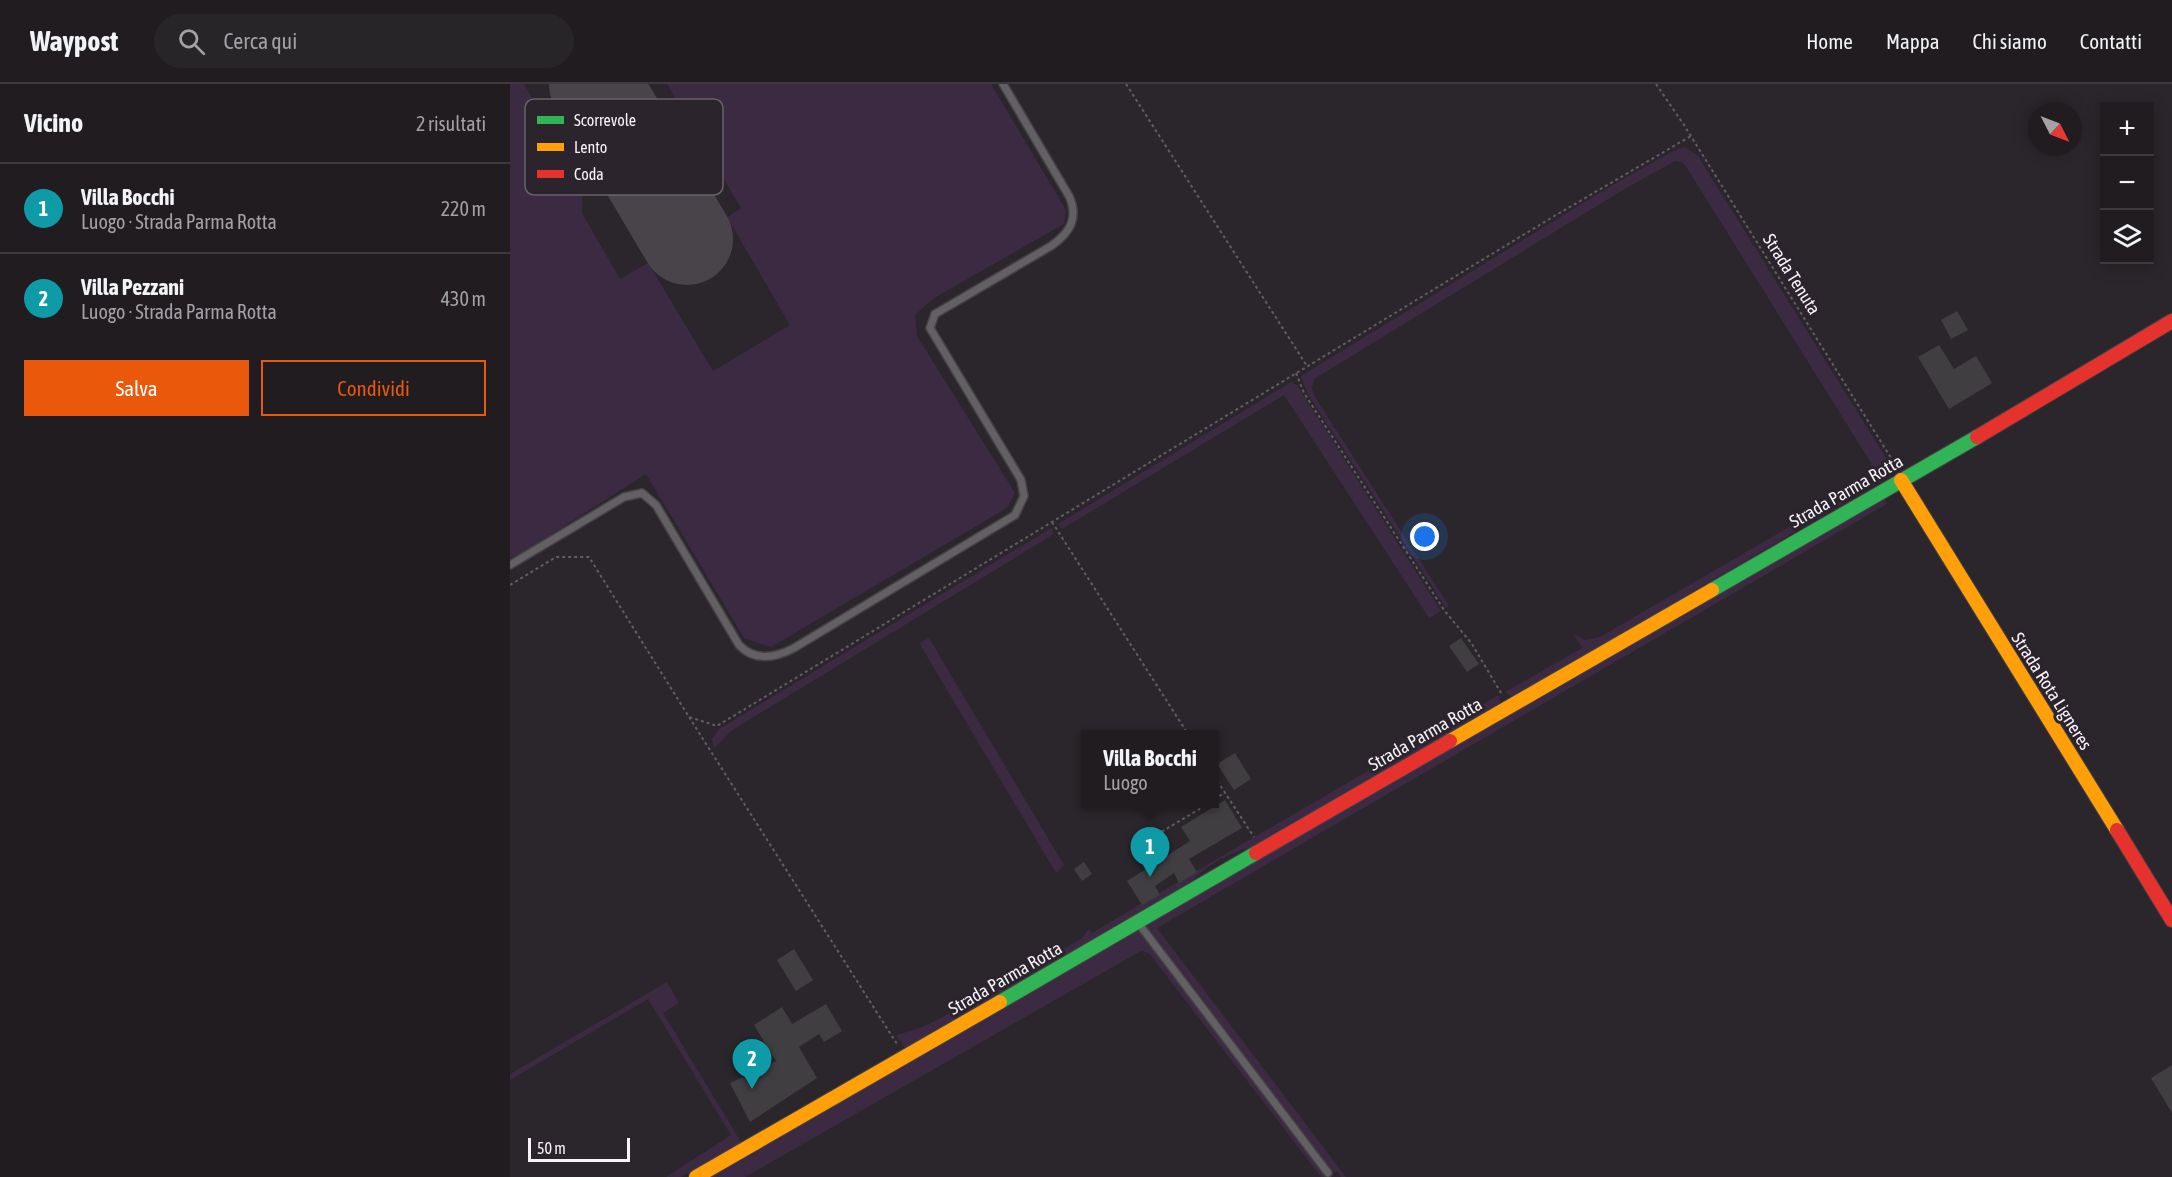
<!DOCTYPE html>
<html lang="it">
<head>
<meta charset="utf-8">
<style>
	body { margin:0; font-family:"Asap Condensed",sans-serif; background:#282529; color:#f1f3f6 }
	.controls { position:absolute; right:18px; top:18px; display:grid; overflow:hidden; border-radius:0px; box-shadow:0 3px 15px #0003 }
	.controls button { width:54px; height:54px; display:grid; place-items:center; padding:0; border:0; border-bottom:2px solid #3d3a3e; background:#201c20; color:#f1f3f6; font:30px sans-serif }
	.compass { position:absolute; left:1518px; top:18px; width:54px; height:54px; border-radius:50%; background:#201c20; box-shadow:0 3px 15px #0003; rotate:132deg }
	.scale { position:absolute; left:18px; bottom:15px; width:102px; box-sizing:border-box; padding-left:6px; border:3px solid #f7f2f8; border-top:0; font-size:16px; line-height:21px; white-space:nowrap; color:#f7f2f8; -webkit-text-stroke:4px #2b242d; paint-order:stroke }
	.you { position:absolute; left:915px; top:453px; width:21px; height:21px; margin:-15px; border:4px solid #fff; border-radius:50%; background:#1a73e8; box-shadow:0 0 0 9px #1a73e833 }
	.badge { display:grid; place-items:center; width:39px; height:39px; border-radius:50%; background:#ea580c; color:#fff; font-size:20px; font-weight:700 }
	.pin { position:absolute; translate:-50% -50px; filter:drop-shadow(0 2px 3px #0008) }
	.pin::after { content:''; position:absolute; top:32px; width:21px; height:18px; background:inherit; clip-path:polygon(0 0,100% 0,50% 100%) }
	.popup { position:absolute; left:571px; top:646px; width:138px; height:78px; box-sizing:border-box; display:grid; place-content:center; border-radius:0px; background:#201c20; filter:drop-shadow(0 2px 4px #0005); font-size:20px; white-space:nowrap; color:#a2a1a5 }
	.popup b { font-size:22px; color:#f1f3f6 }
	.popup::after { content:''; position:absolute; left:50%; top:100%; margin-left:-12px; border:12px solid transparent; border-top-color:#201c20 }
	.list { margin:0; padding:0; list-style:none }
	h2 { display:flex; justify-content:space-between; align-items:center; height:78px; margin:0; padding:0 24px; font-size:26px }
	h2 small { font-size:20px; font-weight:400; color:#a2a1a5 }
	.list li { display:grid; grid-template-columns:39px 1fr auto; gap:18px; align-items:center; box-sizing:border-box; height:90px; padding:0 24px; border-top:2px solid #3d3a3e }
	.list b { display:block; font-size:22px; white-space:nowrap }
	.list p { margin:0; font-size:20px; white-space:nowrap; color:#a2a1a5 }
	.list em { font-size:20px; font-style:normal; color:#a2a1a5 }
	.actions { display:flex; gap:12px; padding:18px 24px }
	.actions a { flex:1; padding:14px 0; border:2px solid #ea580c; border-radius:0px; text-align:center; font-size:21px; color:#ea580c }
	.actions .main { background:#ea580c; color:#fff }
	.icon { flex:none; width:33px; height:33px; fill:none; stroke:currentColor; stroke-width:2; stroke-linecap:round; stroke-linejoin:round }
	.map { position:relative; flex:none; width:1662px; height:1093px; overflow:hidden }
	header { display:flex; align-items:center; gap:36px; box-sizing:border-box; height:84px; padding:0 30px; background:#201c20; border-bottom:2px solid #3d3a3e }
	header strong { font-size:28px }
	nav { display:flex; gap:33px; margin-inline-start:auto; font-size:21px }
	.search { width:420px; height:54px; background:#282529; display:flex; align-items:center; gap:15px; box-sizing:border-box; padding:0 21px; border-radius:33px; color:#a2a1a5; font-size:22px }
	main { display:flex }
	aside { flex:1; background:#201c20 }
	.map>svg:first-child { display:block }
</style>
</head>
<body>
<header>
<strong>Waypost</strong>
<div class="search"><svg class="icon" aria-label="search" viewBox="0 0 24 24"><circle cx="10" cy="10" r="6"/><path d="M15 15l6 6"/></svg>Cerca qui</div>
<nav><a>Home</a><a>Mappa</a><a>Chi siamo</a><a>Contatti</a></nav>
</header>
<main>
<aside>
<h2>Vicino<small>2 risultati</small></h2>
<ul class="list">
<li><span class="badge" style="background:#0f9aa8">1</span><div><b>Villa Bocchi</b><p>Luogo · Strada Parma Rotta</p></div><em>220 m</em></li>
<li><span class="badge" style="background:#0f9aa8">2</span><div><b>Villa Pezzani</b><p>Luogo · Strada Parma Rotta</p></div><em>430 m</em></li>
</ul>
<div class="actions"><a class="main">Salva</a><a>Condividi</a></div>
</aside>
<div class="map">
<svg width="1662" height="1093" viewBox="0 0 1662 1093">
	<rect width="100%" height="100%" fill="#2a262b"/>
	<!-- green -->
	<g fill="#3c2a42">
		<polygon points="0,0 14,0 73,100 72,129 110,195 138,179 203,287 280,241 217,133 231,124 157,0 481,0 556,126 554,140 424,214 405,231 407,252 505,409 497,424 261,563 234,554 136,390 12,469 0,474"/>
		<polygon points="1175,63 1188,72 1373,369 1381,383 1382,391 1002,613 995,608 1072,564 1063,549 1075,556 1090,553 1353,400 1362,391 1361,379 1177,84 1172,78 1165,77 1118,103 804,295 802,305 805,313 939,522 936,524 797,309 791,292 1101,102 1163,67"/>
		<polygon points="781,298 787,301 931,527 919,534 774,311 552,445 548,440"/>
		<polygon points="1375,415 1377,420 647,844 836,1093 831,1093 827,1087 824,1089 636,841"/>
		<polygon points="541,444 544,450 221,647 204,665 202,655 209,645"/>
		<polygon points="419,554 554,781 546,789 409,559"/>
		<path d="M989,611L990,619L741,763C718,770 696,781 680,799L395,964L386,951L408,945L429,935L571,855L579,845L582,849C714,770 851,691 989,611Z"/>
		<polygon points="628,846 816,1093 811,1093 639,869 631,867 235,1093 200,1093"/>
		<polygon points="157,898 169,919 153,929 231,1058 171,1093 156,1093 221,1051 138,915 0,996 0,990"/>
	</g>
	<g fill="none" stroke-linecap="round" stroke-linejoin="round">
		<!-- runway -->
		<polyline stroke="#484449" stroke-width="92" points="85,0 177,155"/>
	</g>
	<!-- building -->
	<g fill="#413e42">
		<polygon points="1447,227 1458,246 1441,255 1431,236"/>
		<polygon points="1429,261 1444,285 1466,272 1482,299 1439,325 1408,273"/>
		<polygon points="951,554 969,580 957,588 939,562"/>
		<polygon points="725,669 741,695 724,706 707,680"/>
		<polygon points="715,716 732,744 679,775 687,788 669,799 664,789 645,802 650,811 632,821 617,797 680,757 671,743"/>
		<polygon points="574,778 582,790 572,797 564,785"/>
		<polygon points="284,865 303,896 286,907 267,876"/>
		<polygon points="316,920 332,947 314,958 309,950 289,963 307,994 240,1038 220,999 266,977 244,941 272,923 282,940"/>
		<polygon points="1662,981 1662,1029 1641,994"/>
	</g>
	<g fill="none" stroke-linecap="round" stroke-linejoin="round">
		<!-- lane casing -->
		<g stroke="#444144" stroke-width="10">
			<g id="lane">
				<path d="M0,481L114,413L132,409L146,421L229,561C245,578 265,574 284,564L505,431L514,412L511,396L420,244L425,230L541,162C560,149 569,134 559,112L493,0"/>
				<polyline points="629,840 818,1089"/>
			</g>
		</g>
		<!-- fast casing -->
		<g stroke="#444144" stroke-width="16">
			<g id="fast">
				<polyline points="1202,506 1467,353"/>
				<polyline points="490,918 746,769"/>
			</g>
		</g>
		<!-- slow casing -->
		<g stroke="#444144" stroke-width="16">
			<g id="slow">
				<polyline points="1391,396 1607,746"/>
				<polyline points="940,657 1202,506"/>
				<polyline points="186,1093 490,918"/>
			</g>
		</g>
		<!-- jam casing -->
		<g stroke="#444144" stroke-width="16">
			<g id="jam">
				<polyline points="1467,353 1662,237"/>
				<polyline points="1607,746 1662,836"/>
				<polyline points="746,769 940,657"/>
			</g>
		</g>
		<!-- path -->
		<g stroke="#615d62" stroke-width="2" stroke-dasharray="3 3" stroke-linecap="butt">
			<polyline points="616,0 797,282"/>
			<polyline points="1146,0 1174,41 1386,382"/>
			<polyline points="786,289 794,309 934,526 962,560 991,609"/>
			<polyline points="542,438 678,650"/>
			<polyline points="0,501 46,473 79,473 179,633 207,642 1041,134 1181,52"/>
			<polyline points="179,633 387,960"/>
			<polyline points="704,692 744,753"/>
			<polyline points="704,715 715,709"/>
			<polyline points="631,760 698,720"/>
		</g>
		<!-- lane -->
		<use href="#lane" stroke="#626063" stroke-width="7"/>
		<!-- fast -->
		<use href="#fast" stroke="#30b455" stroke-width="14"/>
		<!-- slow -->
		<use href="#slow" stroke="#ff9f0a" stroke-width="14"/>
		<!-- jam -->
		<use href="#jam" stroke="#e5322d" stroke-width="14"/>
	</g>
	<g text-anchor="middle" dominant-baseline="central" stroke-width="6" stroke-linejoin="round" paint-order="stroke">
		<!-- street labels -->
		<g font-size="18" fill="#f7f2f8" stroke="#2b242d">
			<text transform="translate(1282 190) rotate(58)">Strada Tenuta</text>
			<text transform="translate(1336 407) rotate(-30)">Strada Parma Rotta</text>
			<text transform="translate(1542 607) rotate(58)">Strada Rota Ligneres</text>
			<text transform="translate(915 650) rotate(-30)">Strada Parma Rotta</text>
			<text transform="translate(495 894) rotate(-30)">Strada Parma Rotta</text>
		</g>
	</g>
	<!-- legend -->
	<rect x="15" y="15" width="198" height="96" rx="9" fill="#2b242d" stroke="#68626a" stroke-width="1.5"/>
	<rect x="27" y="32" width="27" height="8" fill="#30b455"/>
	<rect x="27" y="59" width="27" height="8" fill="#ff9f0a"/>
	<rect x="27" y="86" width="27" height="8" fill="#e5322d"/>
	<g font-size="16" fill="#f7f2f8">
		<text x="64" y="42">Scorrevole</text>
		<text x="64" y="69">Lento</text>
		<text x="64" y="96">Coda</text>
	</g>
</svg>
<div class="controls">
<button>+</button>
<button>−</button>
<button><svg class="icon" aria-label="layers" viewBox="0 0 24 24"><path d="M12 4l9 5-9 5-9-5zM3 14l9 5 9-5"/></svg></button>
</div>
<svg class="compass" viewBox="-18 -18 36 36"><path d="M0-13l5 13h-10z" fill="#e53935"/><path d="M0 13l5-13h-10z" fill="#a2a1a5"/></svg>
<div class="scale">50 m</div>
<div class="you"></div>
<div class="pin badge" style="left:640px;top:793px;background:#0f9aa8">1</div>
<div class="popup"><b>Villa Bocchi</b>Luogo</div>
<div class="pin badge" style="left:242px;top:1005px;background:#0f9aa8">2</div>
</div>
</main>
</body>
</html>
